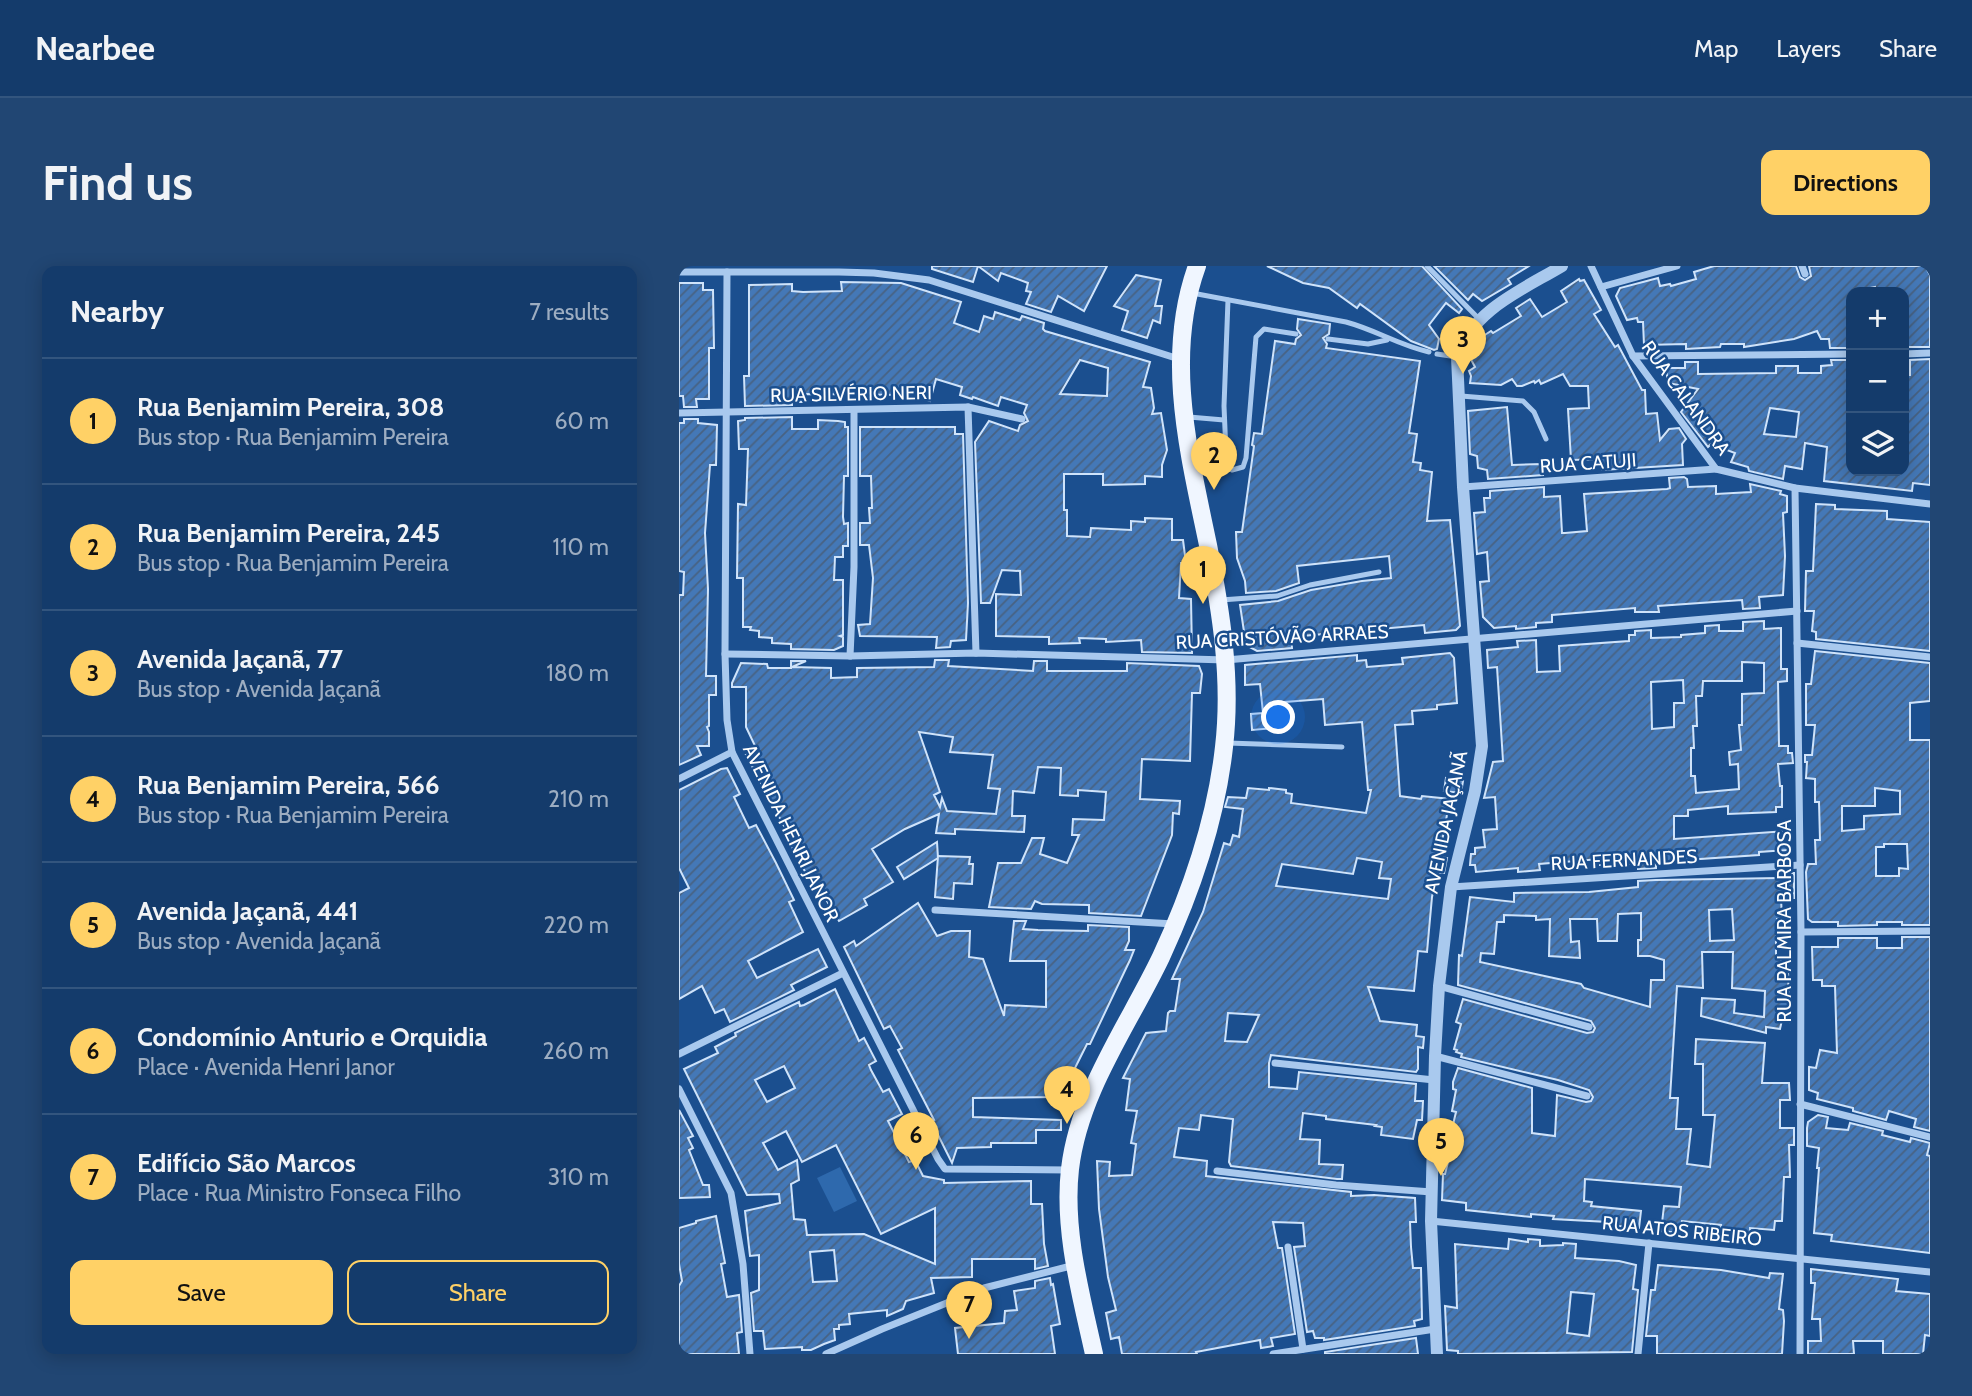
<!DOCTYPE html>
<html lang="en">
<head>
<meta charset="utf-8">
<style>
	body { margin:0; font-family:Cabin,sans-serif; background:#214673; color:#f1f3f6 }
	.controls { position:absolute; right:21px; top:21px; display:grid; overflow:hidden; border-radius:14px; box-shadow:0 4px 18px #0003 }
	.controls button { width:63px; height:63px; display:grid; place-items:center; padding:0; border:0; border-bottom:2px solid #33557e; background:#143b6b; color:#f1f3f6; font:35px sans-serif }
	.you { position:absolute; left:600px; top:452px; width:24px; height:24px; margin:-18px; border:5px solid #fff; border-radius:50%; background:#1a73e8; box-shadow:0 0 0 10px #1a73e833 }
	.badge { display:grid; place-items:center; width:46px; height:46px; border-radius:50%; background:#ffd166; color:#111; font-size:23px; font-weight:700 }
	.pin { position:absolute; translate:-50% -58px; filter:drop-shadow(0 2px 4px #0008) }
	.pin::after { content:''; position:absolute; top:37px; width:24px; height:21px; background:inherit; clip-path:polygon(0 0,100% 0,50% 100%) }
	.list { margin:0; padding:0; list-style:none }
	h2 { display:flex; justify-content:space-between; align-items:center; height:91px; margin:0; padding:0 28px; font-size:30px }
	h2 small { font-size:23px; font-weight:400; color:#9dadc1 }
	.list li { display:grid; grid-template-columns:46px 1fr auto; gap:21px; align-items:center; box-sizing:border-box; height:126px; padding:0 28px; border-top:2px solid #33557e }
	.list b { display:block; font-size:26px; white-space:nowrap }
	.list p { margin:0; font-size:23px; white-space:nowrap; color:#9dadc1 }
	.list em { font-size:23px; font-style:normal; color:#9dadc1 }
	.actions { display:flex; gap:14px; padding:21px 28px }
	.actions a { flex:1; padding:16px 0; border:2px solid #ffd166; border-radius:14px; text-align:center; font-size:24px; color:#ffd166 }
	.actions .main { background:#ffd166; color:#111 }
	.icon { flex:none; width:38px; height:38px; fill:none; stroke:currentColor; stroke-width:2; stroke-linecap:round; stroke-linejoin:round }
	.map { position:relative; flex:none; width:1251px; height:1088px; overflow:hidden; border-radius:14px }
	header { display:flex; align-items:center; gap:42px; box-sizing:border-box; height:98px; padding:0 35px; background:#143b6b; border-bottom:2px solid #33557e }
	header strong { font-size:33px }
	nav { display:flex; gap:38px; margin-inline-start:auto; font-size:24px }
	.intro { display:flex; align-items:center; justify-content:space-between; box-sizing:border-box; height:168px; padding:0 42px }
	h1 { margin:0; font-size:49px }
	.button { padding:18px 32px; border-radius:14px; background:#ffd166; color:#111; font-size:24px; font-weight:700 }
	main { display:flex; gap:42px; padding:0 42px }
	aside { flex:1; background:#143b6b; border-radius:14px; box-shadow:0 4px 18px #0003 }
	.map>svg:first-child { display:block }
</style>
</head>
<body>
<header>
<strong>Nearbee</strong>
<nav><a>Map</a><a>Layers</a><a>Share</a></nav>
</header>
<div class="intro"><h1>Find us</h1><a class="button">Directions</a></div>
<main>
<aside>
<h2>Nearby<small>7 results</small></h2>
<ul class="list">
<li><span class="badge">1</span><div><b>Rua Benjamim Pereira, 308</b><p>Bus stop · Rua Benjamim Pereira</p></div><em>60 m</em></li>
<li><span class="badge">2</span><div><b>Rua Benjamim Pereira, 245</b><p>Bus stop · Rua Benjamim Pereira</p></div><em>110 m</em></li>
<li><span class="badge">3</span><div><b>Avenida Jaçanã, 77</b><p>Bus stop · Avenida Jaçanã</p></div><em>180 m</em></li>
<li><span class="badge">4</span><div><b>Rua Benjamim Pereira, 566</b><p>Bus stop · Rua Benjamim Pereira</p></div><em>210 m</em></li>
<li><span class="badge">5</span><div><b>Avenida Jaçanã, 441</b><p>Bus stop · Avenida Jaçanã</p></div><em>220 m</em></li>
<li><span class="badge">6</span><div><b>Condomínio Anturio e Orquidia</b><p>Place · Avenida Henri Janor</p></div><em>260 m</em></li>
<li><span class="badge">7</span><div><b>Edifício São Marcos</b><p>Place · Rua Ministro Fonseca Filho</p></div><em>310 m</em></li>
</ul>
<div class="actions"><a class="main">Save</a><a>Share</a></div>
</aside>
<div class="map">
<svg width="1251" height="1088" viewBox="0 0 1251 1088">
	<defs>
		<pattern id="garden-dots" width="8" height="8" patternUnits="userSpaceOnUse" patternTransform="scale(1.75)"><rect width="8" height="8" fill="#2e69ad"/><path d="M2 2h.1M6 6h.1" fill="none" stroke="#4d80b9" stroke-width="1.8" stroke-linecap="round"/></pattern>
		<pattern id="building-hatch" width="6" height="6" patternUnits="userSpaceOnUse" patternTransform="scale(1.75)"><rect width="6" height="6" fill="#4478b7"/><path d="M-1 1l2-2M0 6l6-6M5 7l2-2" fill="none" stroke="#486282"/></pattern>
	</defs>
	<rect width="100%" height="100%" fill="#1b4f8f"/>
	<!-- grass -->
	<polygon fill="#2e69ad" points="161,901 178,935 155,946 138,912"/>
	<!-- garden -->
	<polygon fill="url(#garden-dots)" points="227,855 243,890 230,896 213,862"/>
	<!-- building -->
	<g fill="url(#building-hatch)" stroke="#cfe3fa" stroke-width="2" fill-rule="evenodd">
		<polygon points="253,0 428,0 405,45 379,30 372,46 347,38 352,26 347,25 349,17 322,7 319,15 299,0 294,16 253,3"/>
		<polygon points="588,0 743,0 783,43 780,47 767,37 750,59 760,73 758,83 755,84 732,75 681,38 678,42 650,22 624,17"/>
		<polygon points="755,0 850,0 829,13 832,18 803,35 794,28 789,34"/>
		<polygon points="1035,0 1117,0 1121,11 1126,14 1132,10 1130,0 1246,0 1251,9 1251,81 1225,81 1225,26 1197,26 1196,21 1172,26 1172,82 1151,82 1150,73 1142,73 1138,65 1115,73 1065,81 1065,78 1042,78 1041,81 1007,83 1007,78 965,79 964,56 959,56 958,52 948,54 937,30 941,22 979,12 981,20 991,18 992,20 1017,13 1015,6"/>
		<polygon points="457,9 482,14 476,40 483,40 481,57 474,54 468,72 443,64 449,45 435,40"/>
		<polygon points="900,13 901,15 905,14 922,44 915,48 936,81 939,79 963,124 966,124 967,148 978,147 981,174 990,163 1000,162 1007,173 1003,178 1004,199 923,204 923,193 892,194 889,143 910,142 909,120 891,120 884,108 862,118 860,114 856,117 855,115 843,120 838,120 833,113 822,119 791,117 792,110 790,105 796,101 789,88 800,69 801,72 812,65 814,67 842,50 837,42 851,33 863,51 888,36 882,25"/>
		<path d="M162,16L222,17L282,36L275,57L300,66L305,50L314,53L316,46L341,54L343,50L365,57L364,63L366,65L471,96L464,121L472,122L475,142L473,148L482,147L488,184L483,199V211L466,210V218L424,219V208H385V244H388V270L411,271L412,262L452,264V255L466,256V252L493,253V274H504L507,297H502L500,332L512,333L513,387L463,386L462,374L427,376V373L400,372L401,377L370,378V371L317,370V328L342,329L341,305L323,304L311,337H302L296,176L310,155L339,165L341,159L349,155L345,147L348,139L322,131L319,140L294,131L293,133L281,129L283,121L257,113L251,135L234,129L124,128V136H113V139L66,140L65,110H70V19L113,18V25L124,26L163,25ZM401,94L429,102L428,130L381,128Z"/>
		<polygon points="0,17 24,17 24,24 34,24 35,82 30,82 30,133 17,133 18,141 5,141 4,130 0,130"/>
		<polygon points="619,53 651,58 650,68 644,72 648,78 647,82 741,95 730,167 738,168 734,196 742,197 741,204 753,206 748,255 771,254 781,360 777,364 746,367 745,359 612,371 613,382 578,385 567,379 561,339 599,335 632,324 683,315 712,312 710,290 618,300 620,317 597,325 567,327 566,315 558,292 557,266 563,266 575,180 573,179 575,167 583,168 596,75 616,78 617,73 622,69 618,63"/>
		<path d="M1251,93V219L1234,217L1233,225L1145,215L1148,181L1126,177L1123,203L1106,200L1104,213L1070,205L1069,201L1052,196L1056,187L1032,178L1029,181L1002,146L1019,123L989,117L987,102H1006V96H1019V108L1097,107V100H1119V107H1142V100L1153,99L1152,94H1172V205H1225V109H1231V94ZM1091,142L1120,146L1117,171L1085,168Z"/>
		<polygon points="828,141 833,199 863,198 864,209 809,213 808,204 799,202 798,190 791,188 789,145"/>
		<polygon points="113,151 113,163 139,163 139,154 159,155 166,156 166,161 169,161 169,210 165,210 164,251 165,258 169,257 169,280 164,280 164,291 156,291 155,314 164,314 164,369 161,370 164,371 164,380 155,384 112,383 112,378 93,377 93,372 80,371 80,365 71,364 72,361 64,361 64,312 58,312 59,238 67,239 69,183 60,183 59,155 66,154 66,152"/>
		<polygon points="5,153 19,153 19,157 38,159 37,199 31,199 26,267 29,323 27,410 37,410 37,429 30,429 30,460 28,461 30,466 30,480 18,480 22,489 0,499 0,329 4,329 5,306 0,305 0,157 5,157"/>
		<polygon points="181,161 276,161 276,168 284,168 289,337 287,374 272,375 271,381 257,382 258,371 181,370 179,359 191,358 194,312 190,279 181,279 181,257 191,257 190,242 193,242 192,210 181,210"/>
		<polygon points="1005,211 1008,213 1009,221 1037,220 1037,228 1072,226 1071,218 1102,225 1101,228 1108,230 1108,246 1104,247 1106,290 1104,329 1080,331 1081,342 1064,343 1063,334 979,340 980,346 956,346 956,342 897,347 873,349 873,356 857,357 857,361 837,363 837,360 815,362 804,351 801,316 810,315 808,286 798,288 795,247 806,246 805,232 811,232 811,225 865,221 865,231 881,230 883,267 886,267 908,265 905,228 988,223 991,222 990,212"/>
		<polygon points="1137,238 1156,239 1156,243 1208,245 1208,253 1251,256 1251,385 1137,373 1137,366 1133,365 1135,345 1126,345 1127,305 1134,305"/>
		<path d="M1085,355V363L1102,362V403H1108V415L1099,416L1100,480H1109V487H1113L1114,497L1099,498L1101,520H1103V541H1097V546L1049,548V540L1009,544V550H995V573L1109,565V584L1080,586V589L977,596V602L959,603V597L921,599V593L860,598L861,604L839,606V602L797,606L796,599H791L792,588H796V582L806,581L804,564L818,563L816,531L805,532L814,496L824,495L818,401L809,402L808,384L839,381L838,375L857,374L858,406L881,405L880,380L950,375V369H956V365L972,364V372L1002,371V369L1026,367V360L1040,359V365H1064V356ZM1063,396L1085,397V427L1063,428V459H1060L1062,484L1050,486L1051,499L1059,498L1060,523L1017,527L1016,510H1012V482H1015L1014,460H1018L1017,430H1023L1024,415H1063ZM1004,414L1005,437H995V461L973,463L972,416Z"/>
		<path d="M1136,385L1251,397V435L1231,437V474H1251V659H1223V656H1198V659L1159,660V656H1133L1129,653L1127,606L1129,598H1137L1136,574H1141L1140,536H1136V513L1127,512L1128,496H1126V489H1133L1136,459H1127V418H1132ZM1196,522L1221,525V548L1185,550V563L1163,565V540H1196ZM1205,578H1228L1229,603L1220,602V610H1197V581H1205Z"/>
		<path d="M771,387L775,392L778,437L758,439V443L733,445L734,458L716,459L721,530L742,533L743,530L771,533L760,591L768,592L765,607H758L753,631L748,686L739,685L735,725L689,721L701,755L738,759L737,770L745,771L744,782L739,781V803L737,806L592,789L590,797V821L618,823L620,806L737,818L736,835H744L743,854H738L734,873L702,869L703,861L696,860L697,859L647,853V850L624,847L621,873L641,874L640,898L664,899L663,913H658L552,900L550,896L554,853L522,849L520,864L500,862L495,891L528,895L527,910L672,926V930L695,929L736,932L737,956H731L732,981L734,1002H742L743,1053L735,1055L736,1060L645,1074V1072H636L634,1065L628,1066L615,981L626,980L624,957L594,956L599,982H603L616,1068L592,1072L594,1080L582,1082L581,1074L517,1086L518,1088H443L440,1071L432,1073L427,1047L437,1044L429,1011L420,943L418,895L431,896L430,910L453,909L457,878L452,877L458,845L447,844L451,813L444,812L467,767L487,765L489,747L491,745H496L501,713H493L524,646L545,577L551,579L554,569L560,571L564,543L546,541L549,531L567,532L569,522L590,524V522L607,524V527L613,528L612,537L687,547L692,524H689L683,456L646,459L644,433L606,436L607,461L573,464L572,448L584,447L581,418L566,419V399L678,389V395L687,394L688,401L724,398L723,392ZM678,592L703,596L700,612L712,613L709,633L597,620L603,598L674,608ZM549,747L580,749L568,776L546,775Z"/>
		<path d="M256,394H270L269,400L354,405L355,395H368V405H448V397L520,400L523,408L521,427H513L511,495L463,493L461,533L501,535L500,548L494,547L493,569L462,650L410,647V639L363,638L356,635L352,643L310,641L319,597H342L353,572H365L361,588L388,597L400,569H393L394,553L425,554L427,526L399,524V530L381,529L382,502L359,501L355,527L334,525L333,550H346L345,566L276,563V568L257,567L260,548L226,563L193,583L214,616L185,633L188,639L160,655L134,612L131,614L116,588L105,560L67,489L78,484L67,461V421H53V417L62,397L88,398L89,402H112V395H127L113,401L152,402V412L178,411V402L255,401ZM240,466L274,471L271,486L314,489L309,522L321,523L317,548L268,545L263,532L261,541L255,529L261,526Z"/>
		<polygon points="48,502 61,528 55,531 70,562 77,559 97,597 115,634 110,636 124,666 69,695 78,712 139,683 148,701 112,719 115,724 51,756 45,743 36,747 23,720 0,733 0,627 10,622 0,602 0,524 42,503"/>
		<polygon points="767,512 784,515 782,527 765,525"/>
		<polygon points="258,576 259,592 225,613 218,601"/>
		<polygon points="259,590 291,591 290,598 294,598 293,618 275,617 274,633 256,631"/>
		<path d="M1102,607H1115V632H1102L1103,653H1098L1097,668V691H1102V700H1109L1110,756L1103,754L1101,763L1087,761V767L1022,750L1023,732L1056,734L1055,747L1085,751L1086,725L1053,722L1054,686H1023L1024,722L998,720L991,832H999L997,863H1012L1008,898L1031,901L1036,849H1024V798H1016L1017,773L1086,777L1083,817H1110L1111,834H1101V862H1115V879H1110L1111,911H1105L1103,955H1096L1095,964L1071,962V967L1041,964L1042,959L1003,955L1001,967L982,965L985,940L1000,941L1002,921L906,913L905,935L913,936L912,940L962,945L960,962L929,959V956L874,953L875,950L852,948V951L787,944V937L763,934L764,908H766L776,868L772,867L777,846L773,845L777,824L774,823V816L779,802L853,822V867L876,870L878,829L907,836L912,835L914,831L910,824L879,814L782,791L783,788L777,786L778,784L775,783L782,758L777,756L784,733L908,767L914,766L916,762L912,755L779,719L780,689L783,690L791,631L835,636V627L910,626L959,621V615L977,614L1102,612ZM1053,643L1055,674L1031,675L1030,644ZM962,647V674H959V690H971L985,694V714H972L971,741L905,722L902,718L801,696L802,687L815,688L818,656H825V649L857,650V654L871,653L870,690L901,692L900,675L892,676L891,653H918L919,675H938L939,648Z"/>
		<polygon points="239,637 258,670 272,665 291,665 290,691 304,693 325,750 326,739 367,741 367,695 331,695 335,655 347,655 344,663 359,664 409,665 409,659 450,661 450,675 446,684 455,684 451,694 411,778 408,778 389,816 379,816 378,831 294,832 294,851 382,854 382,864 357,864 357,877 312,877 312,881 278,882 273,897 252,855 255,854 219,784 223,782 211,760 205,763 165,681 175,675 177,680"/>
		<polygon points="1223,671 1251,671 1251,865 1235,861 1237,853 1210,845 1207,854 1174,845 1174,842 1138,833 1139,827 1130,824 1130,801 1137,802 1141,784 1158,787 1156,720 1143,720 1143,714 1134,714 1133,681 1159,681 1159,672 1198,672 1198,682 1223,682"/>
		<path d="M156,723L180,775L185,772L197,795L190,799L192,804L204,826L210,823L223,848L209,855L230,896L236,894L244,910L265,914V917L352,915V938H363L365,978L369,1000L356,1003V993H293V1011L252,1012L255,1027L227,1035L224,1043L208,1050V1044L170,1048L171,1058L160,1059V1063H155L156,1074L145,1078L132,1084H123V1081L86,1083L84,1065H75L72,1027L80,1024V989L71,990L66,945L101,937L100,928L68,929L5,803L39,787L36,781L57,770L56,767L120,736L121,740L125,739ZM105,800L116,822L88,836L76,814ZM107,865L123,896L157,879L202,968L256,942V998L185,968L128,969L126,954L115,953L112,918L120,914L118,894L99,904L84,877ZM155,984L158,1015L134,1016L131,986Z"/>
		<polygon points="0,844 14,870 9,872 14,882 10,884 24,919 30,919 31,931 0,932"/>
		<polygon points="1139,849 1149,851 1147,862 1169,864 1171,857 1204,865 1203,869 1231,876 1232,872 1251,877 1248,889 1251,890 1251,987 1152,975 1153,969 1135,967 1140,902 1138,902 1140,882 1128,880 1128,862 1129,856"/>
		<polygon points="37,950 46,997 42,998 48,1031 60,1029 63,1066 58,1067 60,1088 0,1088 0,1020 3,1015 0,998 0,962 17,957 17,955"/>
		<path d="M830,973L849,976V973L861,974V980L884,979V977L897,978L896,992L940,995L957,999L954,1023L959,1024L953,1086L779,1088V1085L768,1084L766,1040L778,1042L776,978L829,983ZM892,1026L915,1028L910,1070L888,1067Z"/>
		<polygon points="979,999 1042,1004 1090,1012 1091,1007 1104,1008 1100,1043 1104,1044 1105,1055 1103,1088 978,1088 978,1070 967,1070 972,1024 976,1024"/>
		<polygon points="1132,1003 1219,1013 1217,1025 1251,1028 1251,1070 1246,1069 1244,1088 1204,1088 1204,1075 1174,1075 1175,1088 1129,1088 1129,1075 1142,1075 1141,1053 1133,1053 1136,1017 1132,1017"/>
		<polygon points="371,1012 372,1019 374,1018 381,1058 372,1060 376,1088 279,1088 276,1062 325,1057 326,1045 338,1044 335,1025 356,1022 356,1015"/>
		<polygon points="737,1072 739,1088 646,1088 646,1086"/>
	</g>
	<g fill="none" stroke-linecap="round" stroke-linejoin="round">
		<!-- service -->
		<g stroke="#a9c9ee" stroke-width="5">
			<polyline points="748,0 800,53"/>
			<path d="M513,27L667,56C697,64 719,79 750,86"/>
			<polyline points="549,34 545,140 547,187 549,201 553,204 564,201 567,192 577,71 585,63 617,68"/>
			<polyline points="649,73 689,78 708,74"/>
			<polyline points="758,88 778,91"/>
			<polyline points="782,130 844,135 855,146 867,173"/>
			<polyline points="510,151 545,154"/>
			<polyline points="542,334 598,330 631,319 700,306"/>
			<polyline points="549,477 663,481"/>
		</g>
		<!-- minor -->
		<g stroke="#a9c9ee" stroke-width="7">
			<polyline points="912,0 954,90 1037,203 1116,222 1251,238"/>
			<polyline points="1123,0 1126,8"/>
			<polyline points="0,6 160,6 195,7 250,14 500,93"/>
			<polyline points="48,6 46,388 48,454 53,486 259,893 266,903 390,904"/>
			<polyline points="922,21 998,0"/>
			<polyline points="1225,88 1251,87"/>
			<polyline points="954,90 1172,88"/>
			<polyline points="289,141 297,387"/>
			<polyline points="0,147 289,141 343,153"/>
			<polyline points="784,221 1037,203"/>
			<polyline points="1116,222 1122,666 1121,1088"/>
			<polyline points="1118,377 1251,391"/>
			<polyline points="46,388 171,390 297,387 547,394 1118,345"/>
			<polyline points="171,390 175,301 175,144"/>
			<polyline points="0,513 53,486"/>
			<polyline points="772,621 1121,599"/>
			<polyline points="256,644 495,658"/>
			<polyline points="1122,666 1251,665"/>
			<polyline points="760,720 910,761"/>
			<polyline points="0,788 164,707"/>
			<polyline points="756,790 908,830"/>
			<polyline points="596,797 755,814"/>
			<polyline points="0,823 52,927 64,998 71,1088"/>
			<polyline points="1121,838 1251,871"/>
			<polyline points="538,905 657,919 753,926"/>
			<polyline points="752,955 1251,1006"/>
			<polyline points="609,981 624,1083"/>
			<polyline points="147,1088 203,1063 305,1022 396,999"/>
			<polyline points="594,1088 756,1063"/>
			<polyline points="959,1088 970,977"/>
		</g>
		<!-- tertiary -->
		<path stroke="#a9c9ee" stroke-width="12" d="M758,1088L752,955L756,790L760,720L772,621L796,525L803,480L784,221L778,91C793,44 843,24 883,0"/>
		<!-- primary -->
		<path stroke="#f0f6ff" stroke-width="18" d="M415,1088C402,1029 384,964 391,903C400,826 449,760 482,691C513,624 537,554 545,481C553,413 542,345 529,279C510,187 485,91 518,0"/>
	</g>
	<g text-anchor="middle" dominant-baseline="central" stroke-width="5" stroke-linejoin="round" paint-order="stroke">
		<!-- street labels -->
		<g font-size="19" fill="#fff" stroke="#1b4f8f">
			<text transform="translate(172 128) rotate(-1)">RUA SILVÉRIO NERI</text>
			<text transform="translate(1007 132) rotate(54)">RUA CALANDRA</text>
			<text transform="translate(909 197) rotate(-4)">RUA CATUJI</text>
			<text transform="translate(603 371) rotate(-3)">RUA CRISTÓVÃO ARRAES</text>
			<text transform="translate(767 556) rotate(-78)">AVENIDA JAÇANÃ</text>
			<text transform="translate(112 567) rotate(64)">AVENIDA HENRI JANOR</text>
			<text transform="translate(945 594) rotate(-3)">RUA FERNANDES</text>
			<text transform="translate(1105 655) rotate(-90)">RUA PALMIRA BARBOSA</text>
			<text transform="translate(1003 965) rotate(6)">RUA ATOS RIBEIRO</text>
		</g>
	</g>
</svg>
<div class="controls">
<button>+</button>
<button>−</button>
<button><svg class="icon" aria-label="layers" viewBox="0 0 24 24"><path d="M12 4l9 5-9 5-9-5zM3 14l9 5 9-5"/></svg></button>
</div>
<div class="you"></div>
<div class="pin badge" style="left:524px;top:338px">1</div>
<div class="pin badge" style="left:535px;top:224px">2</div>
<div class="pin badge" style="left:784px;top:108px">3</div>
<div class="pin badge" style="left:388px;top:858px">4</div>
<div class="pin badge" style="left:762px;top:910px">5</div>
<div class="pin badge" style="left:237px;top:904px">6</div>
<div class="pin badge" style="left:290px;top:1073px">7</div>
</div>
</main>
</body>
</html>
